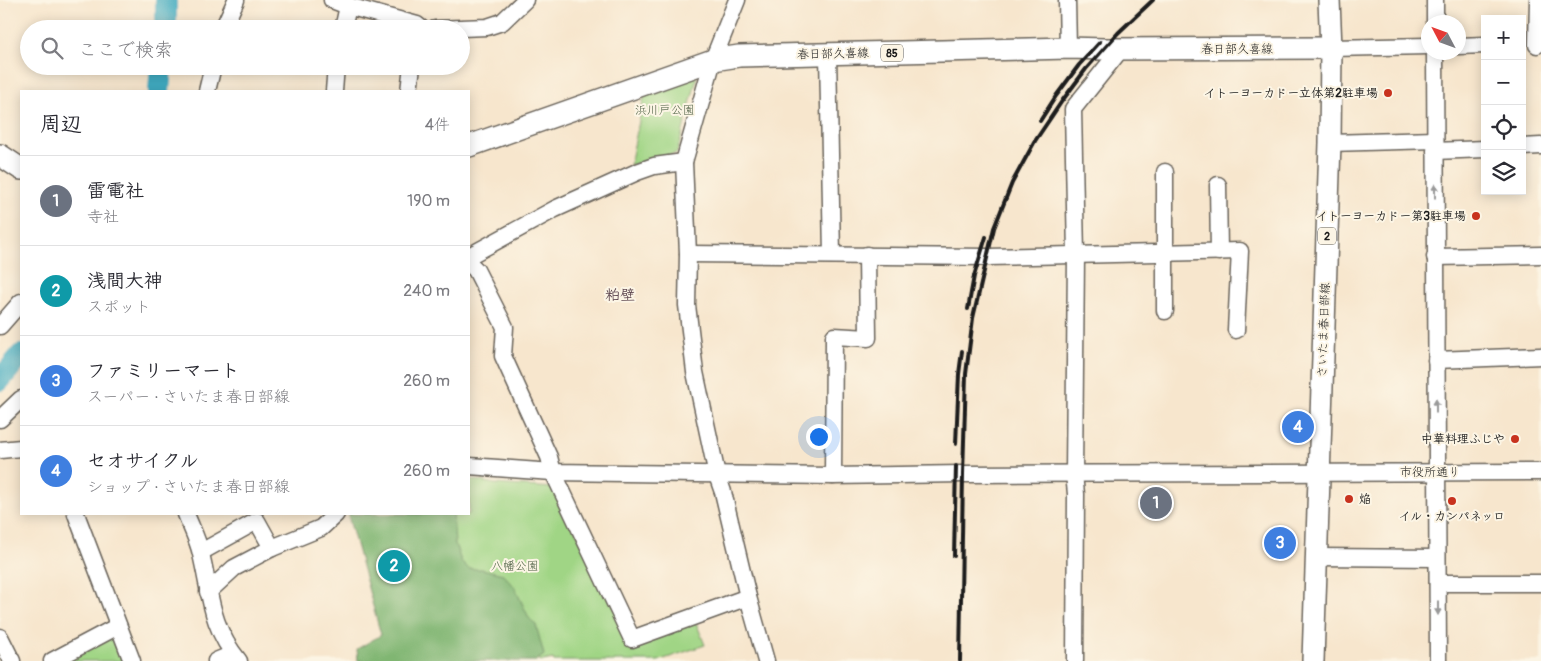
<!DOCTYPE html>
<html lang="ja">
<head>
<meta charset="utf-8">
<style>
	body { margin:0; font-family:Pangolin,"Klee One",sans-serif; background:#f7f7f7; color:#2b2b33 }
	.controls { position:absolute; right:15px; top:15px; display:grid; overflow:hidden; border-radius:0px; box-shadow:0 2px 12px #0003 }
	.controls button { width:45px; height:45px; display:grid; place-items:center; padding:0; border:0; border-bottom:1px solid #e1e1e2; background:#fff; color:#2b2b33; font:25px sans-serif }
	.compass { position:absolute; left:1421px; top:15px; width:45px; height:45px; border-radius:50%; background:#fff; box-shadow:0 2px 12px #0003; rotate:311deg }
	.you { position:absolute; left:818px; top:436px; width:18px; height:18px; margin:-12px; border:4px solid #fff; border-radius:50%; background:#1a73e8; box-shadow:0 0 0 8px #1a73e833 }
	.badge { display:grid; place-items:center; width:32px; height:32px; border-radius:50%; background:#d93025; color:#fff; font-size:16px; font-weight:700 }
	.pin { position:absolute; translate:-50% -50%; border:2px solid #fff; box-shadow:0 1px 5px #0006 }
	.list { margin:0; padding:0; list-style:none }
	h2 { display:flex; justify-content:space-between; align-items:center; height:65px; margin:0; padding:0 20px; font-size:21px }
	h2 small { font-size:16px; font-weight:400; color:#7c7c81 }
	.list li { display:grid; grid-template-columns:32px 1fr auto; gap:15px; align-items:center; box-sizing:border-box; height:90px; padding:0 20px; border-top:1px solid #e1e1e2 }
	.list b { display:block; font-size:19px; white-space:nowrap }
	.list p { margin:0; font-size:16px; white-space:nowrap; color:#7c7c81 }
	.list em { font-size:16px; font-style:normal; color:#7c7c81 }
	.icon { flex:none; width:28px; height:28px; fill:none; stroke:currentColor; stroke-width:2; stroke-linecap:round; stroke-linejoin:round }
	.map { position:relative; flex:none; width:1541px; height:661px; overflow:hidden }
	.search { position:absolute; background:#fff; box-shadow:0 2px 12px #0003; left:20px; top:20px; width:450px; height:55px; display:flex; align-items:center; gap:12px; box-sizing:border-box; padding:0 18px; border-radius:28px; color:#7c7c81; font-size:19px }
	.panel { position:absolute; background:#fff; box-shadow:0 2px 12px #0003; left:20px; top:90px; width:450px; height:425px; border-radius:0px }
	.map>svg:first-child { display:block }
</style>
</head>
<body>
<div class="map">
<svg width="1541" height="661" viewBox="0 0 1541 661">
	<rect width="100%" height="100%" fill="#fcf5e5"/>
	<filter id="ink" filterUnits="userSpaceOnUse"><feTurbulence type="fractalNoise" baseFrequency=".02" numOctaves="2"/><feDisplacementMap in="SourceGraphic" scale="10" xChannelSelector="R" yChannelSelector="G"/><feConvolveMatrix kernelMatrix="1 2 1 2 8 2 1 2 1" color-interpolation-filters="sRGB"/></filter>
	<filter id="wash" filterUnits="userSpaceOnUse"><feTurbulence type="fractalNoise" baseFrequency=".0096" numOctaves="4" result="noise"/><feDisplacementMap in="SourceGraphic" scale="20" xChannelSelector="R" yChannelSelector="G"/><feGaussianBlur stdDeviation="1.12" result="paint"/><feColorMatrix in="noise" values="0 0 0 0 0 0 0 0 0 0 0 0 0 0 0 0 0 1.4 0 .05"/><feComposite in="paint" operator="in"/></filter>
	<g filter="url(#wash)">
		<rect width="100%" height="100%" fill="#f7e6cd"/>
		<!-- green -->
		<g fill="#a0d585" stroke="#5e7850">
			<polygon points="693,75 697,78 677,153 630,165 645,92"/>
			<polygon points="469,479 495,484 554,488 632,643 695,620 705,645 658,661 554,661 553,659 542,661 528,655 427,514 469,514"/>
			<polygon points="114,633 124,661 61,661"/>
		</g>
		<!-- forest -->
		<polygon fill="#80b672" stroke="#4e6947" points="349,514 453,514 455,544 461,561 469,569 482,569 503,574 514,586 529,618 536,625 544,655 536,661 358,661 357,649 381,635 349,519"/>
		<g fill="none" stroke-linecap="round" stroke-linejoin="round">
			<!-- river -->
			<g stroke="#40aac0" stroke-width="22">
				<polyline points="166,29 166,0"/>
				<polyline points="159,91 161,66"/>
				<polyline points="0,380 21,355"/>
			</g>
		</g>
	</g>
	<g filter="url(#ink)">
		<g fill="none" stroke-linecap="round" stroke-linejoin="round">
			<!-- minor casing -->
			<g stroke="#69635a" stroke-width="19">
				<g id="minor">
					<polyline points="332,0 348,6 417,25 422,29"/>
					<polyline points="737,0 713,60 684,162 688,254 687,305 695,372 717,475 723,492 748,597 766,661"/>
					<polyline points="1067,0 1068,48"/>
					<polyline points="1435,0 1435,22"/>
					<polyline points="223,29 236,0"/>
					<polyline points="343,29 348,6"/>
					<polyline points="435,29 487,27 502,22 525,0"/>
					<polyline points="1537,45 1538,0"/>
					<polyline points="1458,46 1485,45"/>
					<polyline points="1331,48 1428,46"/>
					<polyline points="1435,52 1438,661"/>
					<polyline points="828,54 832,255"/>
					<polyline points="207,91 213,66"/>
					<polyline points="334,91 336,66"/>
					<polyline points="409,91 412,66"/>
					<polyline points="1330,143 1435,140"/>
					<polyline points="1522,147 1541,146"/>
					<polyline points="1435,151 1485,149"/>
					<polyline points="1165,172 1165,311"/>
					<polyline points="1218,185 1219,252"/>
					<polyline points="688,254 988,257 1240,251 1236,330"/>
					<polyline points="469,256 555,209 637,172 654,166 684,162"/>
					<polyline points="1435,257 1541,255"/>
					<polyline points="469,263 476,270 505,327 503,356 549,457 553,472 632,639 748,597"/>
					<polyline points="0,326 21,302"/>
					<polyline points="1436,360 1541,356"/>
					<polyline points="0,419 21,399"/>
					<polyline points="0,450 21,448"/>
					<polyline points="469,466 553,472 833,476 963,474 1541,472"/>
					<polyline points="833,476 834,336 868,338 867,255"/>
					<polyline points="76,514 132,661"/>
					<path d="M186,514C191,527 198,540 201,554C211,595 210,626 239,661"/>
					<polyline points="201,552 257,521 272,548"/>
					<polyline points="1317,557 1437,558"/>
					<polyline points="1438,583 1541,583"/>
					<polyline points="208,592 234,568 272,548 321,528 336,514"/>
					<polyline points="0,637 12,661"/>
					<polyline points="52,661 118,626"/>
					<polyline points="216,661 233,654"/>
					<polyline points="1075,661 1076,494 1074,474 1076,255 1073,109 1121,49"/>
				</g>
			</g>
			<!-- major casing -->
			<g stroke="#69635a" stroke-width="24">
				<g id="major">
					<polyline points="469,146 713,60 739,56 1068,48 1104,49 1331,48"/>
					<polyline points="0,155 21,169"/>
					<polyline points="1313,661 1330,143 1331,48 1329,0"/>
				</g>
			</g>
			<!-- minor -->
			<use href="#minor" stroke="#fff" stroke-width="16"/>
			<!-- major -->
			<use href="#major" stroke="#fff" stroke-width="21"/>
			<!-- rail -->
			<g stroke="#1c1c1c" stroke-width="4">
				<polyline points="1040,121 1056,96 1079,65 1100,42"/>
				<polyline points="968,309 974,276 986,237"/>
				<polyline points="956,444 959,374 962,351"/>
				<polyline points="954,556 956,466"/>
				<polyline points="960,661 963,474 966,374 973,318 994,228 1012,183 1035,141 1062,101 1086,69 1118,33 1153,0"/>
			</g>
		</g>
		<!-- one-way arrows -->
		<defs><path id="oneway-solid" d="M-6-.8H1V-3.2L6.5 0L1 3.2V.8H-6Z" transform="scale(1.25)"/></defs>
		<g fill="#999">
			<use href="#oneway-solid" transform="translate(1435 191) rotate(-90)"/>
			<use href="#oneway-solid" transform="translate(1436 406) rotate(-90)"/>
			<use href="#oneway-solid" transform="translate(1438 608) rotate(90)"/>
		</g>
	</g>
	<!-- markers -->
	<g fill="#c8321e" stroke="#fcf5e5" stroke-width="2">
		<circle cx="1388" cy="93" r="5"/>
		<circle cx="1476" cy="216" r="5"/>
		<circle cx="1515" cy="439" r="5"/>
		<circle cx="1349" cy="499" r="5"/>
		<circle cx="1452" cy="501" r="5"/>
	</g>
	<g text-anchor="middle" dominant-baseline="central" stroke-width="4" stroke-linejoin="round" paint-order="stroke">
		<!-- shield labels -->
		<g fill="#fcf5e5" stroke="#5f5d58" stroke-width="1">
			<rect x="881" y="44.5" width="22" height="17" rx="4"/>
			<rect x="1318" y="227.5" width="18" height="17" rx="4"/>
		</g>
		<g font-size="11" font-weight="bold" fill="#1c1c1c">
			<text x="892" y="53">85</text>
			<text x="1327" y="236">2</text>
		</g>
		<!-- street labels -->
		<g font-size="12" fill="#1c1c1c" stroke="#fcf5e5">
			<text x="1237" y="49">春日部久喜線</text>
			<text transform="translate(833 54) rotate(-1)">春日部久喜線</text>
			<text transform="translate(1324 330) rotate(-88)">さいたま春日部線</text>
			<text x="1430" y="472">市役所通り</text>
		</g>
		<!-- poi labels -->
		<g font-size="12" font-weight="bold" fill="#1c1c1c" stroke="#fcf5e5" text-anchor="end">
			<text x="1378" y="93">イトーヨーカドー立体第2駐車場</text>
			<text x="1466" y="216">イトーヨーカドー第3駐車場</text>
			<text x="1505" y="439">中華料理ふじや</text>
			<text x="1359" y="499" text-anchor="start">焔</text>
			<text x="1452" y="516" text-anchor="middle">イル・カンパネッロ</text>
		</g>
		<!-- park labels -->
		<g font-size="12" fill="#4a5d41" stroke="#fcf5e5">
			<text x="665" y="110">浜川戸公園</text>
			<text x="515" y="566">八幡公園</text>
		</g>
		<!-- quarter labels -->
		<g font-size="15" font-weight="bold" fill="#614a53" stroke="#fcf5e5">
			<text x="620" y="295">粕壁</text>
		</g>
	</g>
</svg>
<div class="controls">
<button>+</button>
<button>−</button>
<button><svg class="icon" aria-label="locate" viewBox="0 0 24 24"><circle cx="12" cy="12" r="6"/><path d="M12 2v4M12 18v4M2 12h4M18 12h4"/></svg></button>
<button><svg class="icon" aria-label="layers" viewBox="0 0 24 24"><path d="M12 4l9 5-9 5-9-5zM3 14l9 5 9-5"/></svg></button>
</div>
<svg class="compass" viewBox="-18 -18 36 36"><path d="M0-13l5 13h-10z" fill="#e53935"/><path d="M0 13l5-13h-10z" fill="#7c7c81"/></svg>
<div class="you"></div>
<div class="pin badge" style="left:1156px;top:503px;background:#6b7280">1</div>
<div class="pin badge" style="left:394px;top:566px;background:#0f9aa8">2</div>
<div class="pin badge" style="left:1280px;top:543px;background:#3f7fe0">3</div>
<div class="pin badge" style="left:1298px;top:427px;background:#3f7fe0">4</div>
<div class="search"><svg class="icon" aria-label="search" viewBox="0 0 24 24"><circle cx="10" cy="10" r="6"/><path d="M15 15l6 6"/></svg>ここで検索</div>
<section class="panel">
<h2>周辺<small>4件</small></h2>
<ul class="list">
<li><span class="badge" style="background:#6b7280">1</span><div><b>雷電社</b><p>寺社</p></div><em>190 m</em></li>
<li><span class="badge" style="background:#0f9aa8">2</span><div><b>浅間大神</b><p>スポット</p></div><em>240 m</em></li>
<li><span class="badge" style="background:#3f7fe0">3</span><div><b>ファミリーマート</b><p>スーパー · さいたま春日部線</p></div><em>260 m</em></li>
<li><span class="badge" style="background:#3f7fe0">4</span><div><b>セオサイクル</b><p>ショップ · さいたま春日部線</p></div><em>260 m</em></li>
</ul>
</section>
</div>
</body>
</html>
